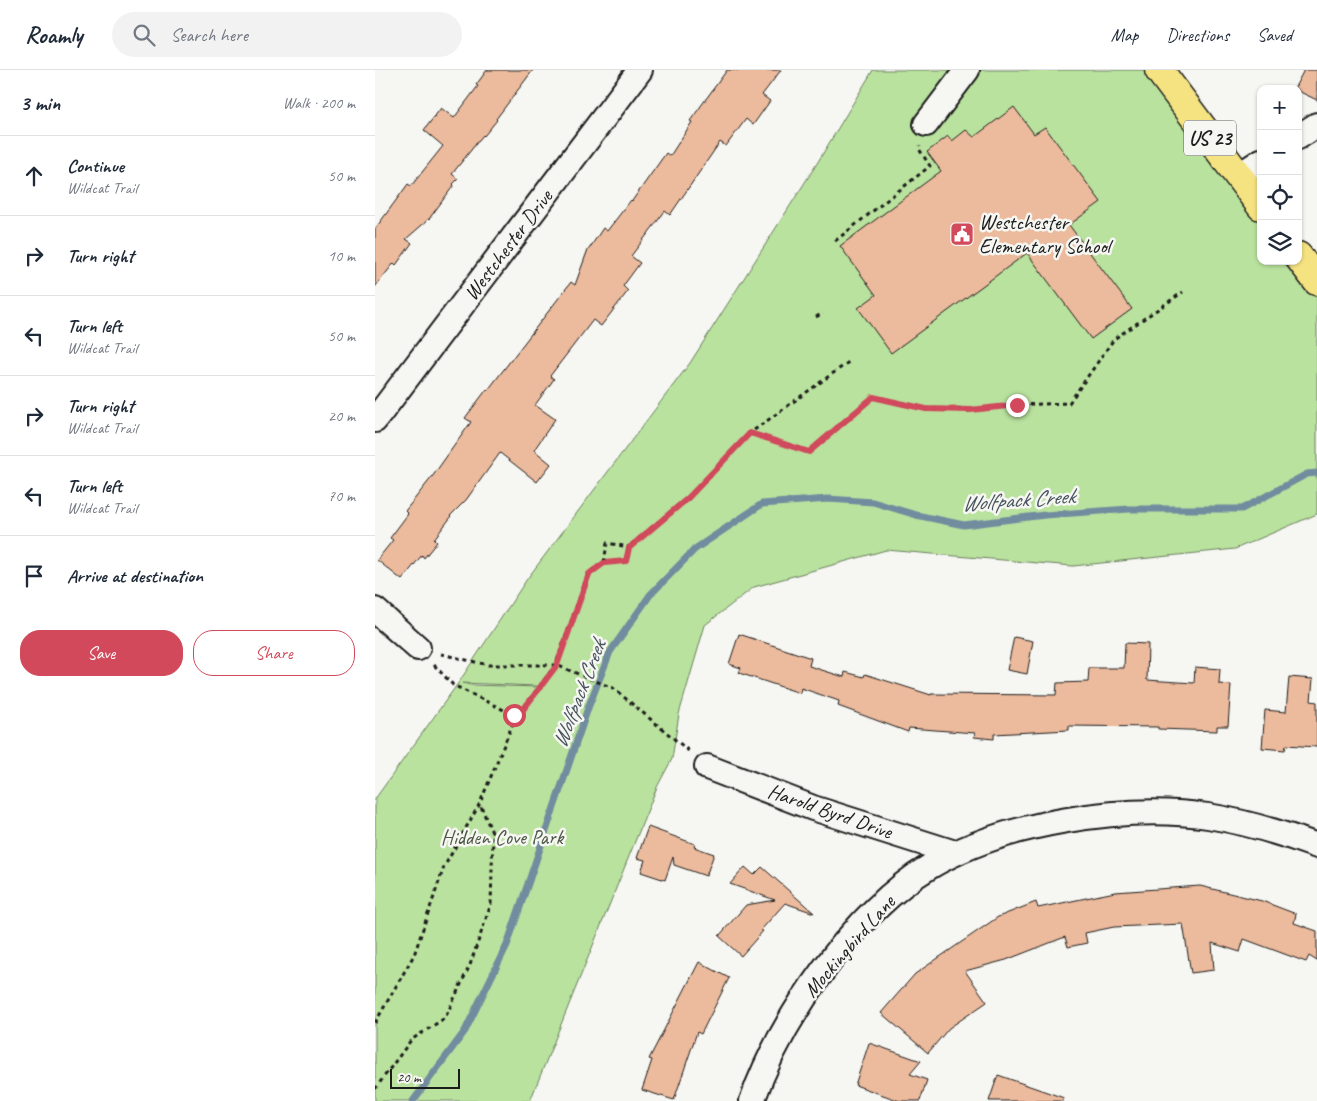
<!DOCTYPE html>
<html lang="en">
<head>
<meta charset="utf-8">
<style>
	body { margin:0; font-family:Caveat,sans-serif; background:#f2f2f3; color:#1f2937 }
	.controls { position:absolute; right:15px; top:15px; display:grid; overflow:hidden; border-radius:10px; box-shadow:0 1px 4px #0004 }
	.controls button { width:45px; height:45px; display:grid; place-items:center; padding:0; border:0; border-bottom:1px solid #e0e1e3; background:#fff; color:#1f2937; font:25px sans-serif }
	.scale { position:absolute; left:15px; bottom:12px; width:70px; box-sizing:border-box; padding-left:5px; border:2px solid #1c1c1c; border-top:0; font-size:14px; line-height:18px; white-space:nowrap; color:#1c1c1c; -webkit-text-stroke:4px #f6f6f2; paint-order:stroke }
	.stop { position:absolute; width:15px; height:15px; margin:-11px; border:4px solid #d1495b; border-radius:50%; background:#fff }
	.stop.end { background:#d1495b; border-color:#fff; box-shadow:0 1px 5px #0008 }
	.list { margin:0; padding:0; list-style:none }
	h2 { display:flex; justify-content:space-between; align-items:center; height:65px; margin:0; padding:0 20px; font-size:21px }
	h2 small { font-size:16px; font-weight:400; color:#747a83 }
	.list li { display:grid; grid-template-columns:32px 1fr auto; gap:15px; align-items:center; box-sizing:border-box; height:80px; padding:0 20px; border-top:1px solid #e0e1e3 }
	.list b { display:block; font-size:19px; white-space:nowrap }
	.list p { margin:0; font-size:16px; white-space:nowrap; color:#747a83 }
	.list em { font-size:16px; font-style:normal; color:#747a83 }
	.actions { display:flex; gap:10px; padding:15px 20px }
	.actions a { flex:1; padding:11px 0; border:1px solid #d1495b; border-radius:20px; text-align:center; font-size:18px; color:#d1495b }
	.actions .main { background:#d1495b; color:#fff }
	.icon { flex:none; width:28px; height:28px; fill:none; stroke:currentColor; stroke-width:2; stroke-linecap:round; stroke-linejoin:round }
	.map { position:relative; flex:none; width:942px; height:1031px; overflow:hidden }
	header { display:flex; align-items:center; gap:30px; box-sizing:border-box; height:70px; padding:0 25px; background:#fff; border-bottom:1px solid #e0e1e3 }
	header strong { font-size:24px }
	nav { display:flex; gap:28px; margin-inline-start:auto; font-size:18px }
	.search { width:350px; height:45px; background:#f2f2f3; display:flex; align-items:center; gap:12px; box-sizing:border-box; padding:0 18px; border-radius:28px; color:#747a83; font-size:19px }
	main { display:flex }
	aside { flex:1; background:#fff }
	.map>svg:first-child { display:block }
</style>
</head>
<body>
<header>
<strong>Roamly</strong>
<div class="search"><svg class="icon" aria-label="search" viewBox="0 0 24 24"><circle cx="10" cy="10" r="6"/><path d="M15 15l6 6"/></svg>Search here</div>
<nav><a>Map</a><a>Directions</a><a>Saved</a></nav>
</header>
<main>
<aside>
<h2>3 min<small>Walk · 200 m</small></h2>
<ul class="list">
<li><svg class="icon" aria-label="ahead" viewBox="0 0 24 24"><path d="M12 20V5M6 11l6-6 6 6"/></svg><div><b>Continue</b><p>Wildcat Trail</p></div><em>50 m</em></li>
<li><svg class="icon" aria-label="right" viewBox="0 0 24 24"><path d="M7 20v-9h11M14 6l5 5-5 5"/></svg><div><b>Turn right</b></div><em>10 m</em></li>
<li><svg class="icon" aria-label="left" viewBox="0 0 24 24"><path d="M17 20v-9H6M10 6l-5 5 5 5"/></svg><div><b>Turn left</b><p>Wildcat Trail</p></div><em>50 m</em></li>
<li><svg class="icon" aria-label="right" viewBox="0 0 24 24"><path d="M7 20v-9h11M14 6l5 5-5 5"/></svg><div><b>Turn right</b><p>Wildcat Trail</p></div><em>20 m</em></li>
<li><svg class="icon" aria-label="left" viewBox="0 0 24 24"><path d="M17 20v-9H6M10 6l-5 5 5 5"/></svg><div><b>Turn left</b><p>Wildcat Trail</p></div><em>70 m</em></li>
<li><svg class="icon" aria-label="arrive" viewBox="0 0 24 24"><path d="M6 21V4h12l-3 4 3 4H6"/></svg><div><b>Arrive at destination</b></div></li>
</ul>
<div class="actions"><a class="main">Save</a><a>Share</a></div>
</aside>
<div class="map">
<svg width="942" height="1031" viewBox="0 0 942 1031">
	<rect width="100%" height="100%" fill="#f6f6f2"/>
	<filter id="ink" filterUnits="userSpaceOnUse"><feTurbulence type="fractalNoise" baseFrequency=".02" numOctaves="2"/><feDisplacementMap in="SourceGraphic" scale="10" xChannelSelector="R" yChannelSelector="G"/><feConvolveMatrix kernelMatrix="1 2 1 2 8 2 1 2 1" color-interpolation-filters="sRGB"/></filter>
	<g filter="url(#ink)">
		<!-- green -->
		<path fill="#b9e29e" stroke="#6a7f5d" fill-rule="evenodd" d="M498,0H783L886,131V191H923L942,203V444L860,479L698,496L511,480L379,517L330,555L304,644L297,689L282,717L155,1031H0V729L84,612L152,509L315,293L441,95ZM87,613L162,616L163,617L96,615Z"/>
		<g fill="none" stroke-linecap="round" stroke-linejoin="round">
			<!-- stream -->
			<polyline stroke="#728c9f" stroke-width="7" points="38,1031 90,961 132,875 213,638 235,582 275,525 320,479 387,434 453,429 498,432 541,445 589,455 670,445 754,439 867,439 932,404 942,403"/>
		</g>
		<!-- building -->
		<g fill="#ecba9c" stroke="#1c1c1c">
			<polygon points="112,0 158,0 121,49 122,50 109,66 108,65 77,104 83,109 78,114 79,115 54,149 31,169 37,173 21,195 19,193 0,217 0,159 33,114 36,116 68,76 49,60 66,38 79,48 103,16 101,15"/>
			<polygon points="352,0 406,0 387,25 395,31 378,55 371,49 351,76 345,72 295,145 290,141 256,186 265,193 248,216 253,221 226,256 218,250 175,306 179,309 160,335 180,349 159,380 176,394 162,412 125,383 91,430 75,446 76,447 59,469 62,472 49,488 47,485 27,510 2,490 18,470 15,468 33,444 30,441 57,407 96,352 90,348 112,319 113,320 196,212 200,215 212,182 228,158 232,161 256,130 257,131 291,83 295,86 317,52 315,51"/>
			<polygon points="929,0 942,0 942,30 923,21 923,19 919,19"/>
			<polygon points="639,37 659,64 670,57 726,132 694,155 757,239 716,269 652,183 516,283 483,238 501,225 465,176 566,101 552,82 573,66 577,71 591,60 599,67"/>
			<polygon points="364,564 436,588 434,596 469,607 470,602 489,607 490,604 556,625 556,624 681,625 682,613 713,612 714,598 749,598 750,573 773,574 772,610 819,613 820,597 845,599 844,614 856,615 853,656 842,656 842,661 783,659 783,657 694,656 694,660 619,664 619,669 599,667 600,663 534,658 533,662 463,636 464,631 426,618 425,623 364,603 366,598 354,594"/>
			<polygon points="639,567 658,571 652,604 632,600"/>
			<polygon points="914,607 938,609 936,631 942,632 942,677 911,675 910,680 887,678 890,640 911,642"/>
			<polygon points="273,757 320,774 319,777 339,784 331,806 299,795 298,787 290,810 266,802 270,790 262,788"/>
			<polygon points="370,797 379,805 387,797 439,843 410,833 386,860 388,861 366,886 344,866 371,835 400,830 355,814"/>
			<polygon points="825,816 887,831 921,844 919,853 942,861 942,891 934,886 931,892 869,869 865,882 837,873 839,900 816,903 808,854 739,857 710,863 712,873 693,877 690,867 631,890 590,901 612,932 574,958 553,983 506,943 540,904 623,847 661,832 663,838 740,822"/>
			<polygon points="324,892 354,908 326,964 322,962 299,1030 267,1020 277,990 274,989"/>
			<polygon points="494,973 546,991 535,1004 552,1010 545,1031 525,1031 480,1015"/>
			<polygon points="623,1005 689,1028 688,1031 614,1031"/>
		</g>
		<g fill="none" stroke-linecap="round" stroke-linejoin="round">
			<!-- minor casing -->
			<g stroke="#1c1c1c" stroke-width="28">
				<g id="minor">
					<polyline points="551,54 592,0"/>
					<polyline points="923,67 942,55"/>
					<polyline points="863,106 886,91"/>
					<polyline points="0,350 265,0"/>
					<polyline points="0,540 43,578"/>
					<polyline points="332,697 438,738 580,783"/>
					<path d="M377,1031C406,949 479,842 554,797C627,753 749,734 833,746C870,752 907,763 942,776"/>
				</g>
			</g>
			<!-- highway casing -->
			<g stroke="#1c1c1c" stroke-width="31">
				<g id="highway">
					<polyline points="784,0 886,136"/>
					<polyline points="923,186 942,211"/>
				</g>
			</g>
			<!-- path -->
			<g stroke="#1c1c1c" stroke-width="3" stroke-dasharray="4 4" stroke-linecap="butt">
				<polyline points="460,171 555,96 544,79 545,76"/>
				<polyline points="441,247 448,243"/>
				<polyline points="375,363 434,382 498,327 551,339 595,340 642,335 694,333 739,269 808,222"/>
				<polyline points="229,493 251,491 254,477 313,428 375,363 475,291"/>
				<polyline points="66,584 113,595 181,595 238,618 315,682"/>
				<polyline points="59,595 78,615 139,645 138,651"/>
				<polyline points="0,953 39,885 69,797 105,733 138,653 181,595 214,503 229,493 232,473 254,477"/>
				<polyline points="0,1019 36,970 70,948 95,895 116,834 118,765 105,734"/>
			</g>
			<!-- minor -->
			<use href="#minor" stroke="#f6f6f2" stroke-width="24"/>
			<!-- highway -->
			<use href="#highway" stroke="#f5e382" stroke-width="28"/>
		</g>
	</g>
	<g fill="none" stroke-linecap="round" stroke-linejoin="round" filter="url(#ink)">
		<!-- route -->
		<polyline stroke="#d1495b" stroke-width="6" points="139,645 138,653 182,595 214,504 229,493 251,491 254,478 313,428 375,363 434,382 498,327 551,339 595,340 642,335"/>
	</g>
	<!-- icons -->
	<defs>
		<g id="civic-square" transform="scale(1.25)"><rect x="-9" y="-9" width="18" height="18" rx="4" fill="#d1495b" stroke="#f6f6f2"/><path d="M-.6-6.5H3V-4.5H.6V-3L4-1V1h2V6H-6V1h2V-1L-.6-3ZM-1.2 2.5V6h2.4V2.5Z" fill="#fff"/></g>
	</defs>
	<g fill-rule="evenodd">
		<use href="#civic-square" x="587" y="164"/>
	</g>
	<g text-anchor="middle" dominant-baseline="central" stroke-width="5" stroke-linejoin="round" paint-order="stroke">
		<!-- shield labels -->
		<rect fill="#f6f6f2" stroke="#5d5d5c" stroke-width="1" x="809" y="50.5" width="52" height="35" rx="4"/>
		<g font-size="20" font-weight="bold" fill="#1c1c1c">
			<text x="835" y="68">US 23</text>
		</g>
		<!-- poi labels -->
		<g font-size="21" fill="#1c1c1c" stroke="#f6f6f2" text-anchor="start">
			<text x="604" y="152">Westchester<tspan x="604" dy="24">Elementary School</tspan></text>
		</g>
		<!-- street labels -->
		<g font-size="21" fill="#1c1c1c" stroke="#f6f6f2">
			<text transform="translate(133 175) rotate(-53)">Westchester Drive</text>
			<text transform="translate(455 741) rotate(19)">Harold Byrd Drive</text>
			<text transform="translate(474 876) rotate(-49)">Mockingbird Lane</text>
		</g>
		<!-- park labels -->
		<g font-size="21" fill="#4b5743" stroke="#f6f6f2">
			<text x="127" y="767">Hidden Cove Park</text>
		</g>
		<!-- water labels -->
		<g font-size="22" font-style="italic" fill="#47545e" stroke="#f6f6f2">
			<text transform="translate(643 430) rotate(-4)">Wolfpack Creek</text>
			<text transform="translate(204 624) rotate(-69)">Wolfpack Creek</text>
		</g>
	</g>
</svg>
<div class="controls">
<button>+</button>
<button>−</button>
<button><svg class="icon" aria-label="locate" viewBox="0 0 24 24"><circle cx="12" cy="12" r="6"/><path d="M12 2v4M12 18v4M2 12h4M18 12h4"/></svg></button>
<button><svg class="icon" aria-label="layers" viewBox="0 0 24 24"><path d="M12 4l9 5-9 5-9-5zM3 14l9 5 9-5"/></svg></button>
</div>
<div class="scale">20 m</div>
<div class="stop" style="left:139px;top:645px"></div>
<div class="stop end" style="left:642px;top:335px"></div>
</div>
</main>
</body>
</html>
